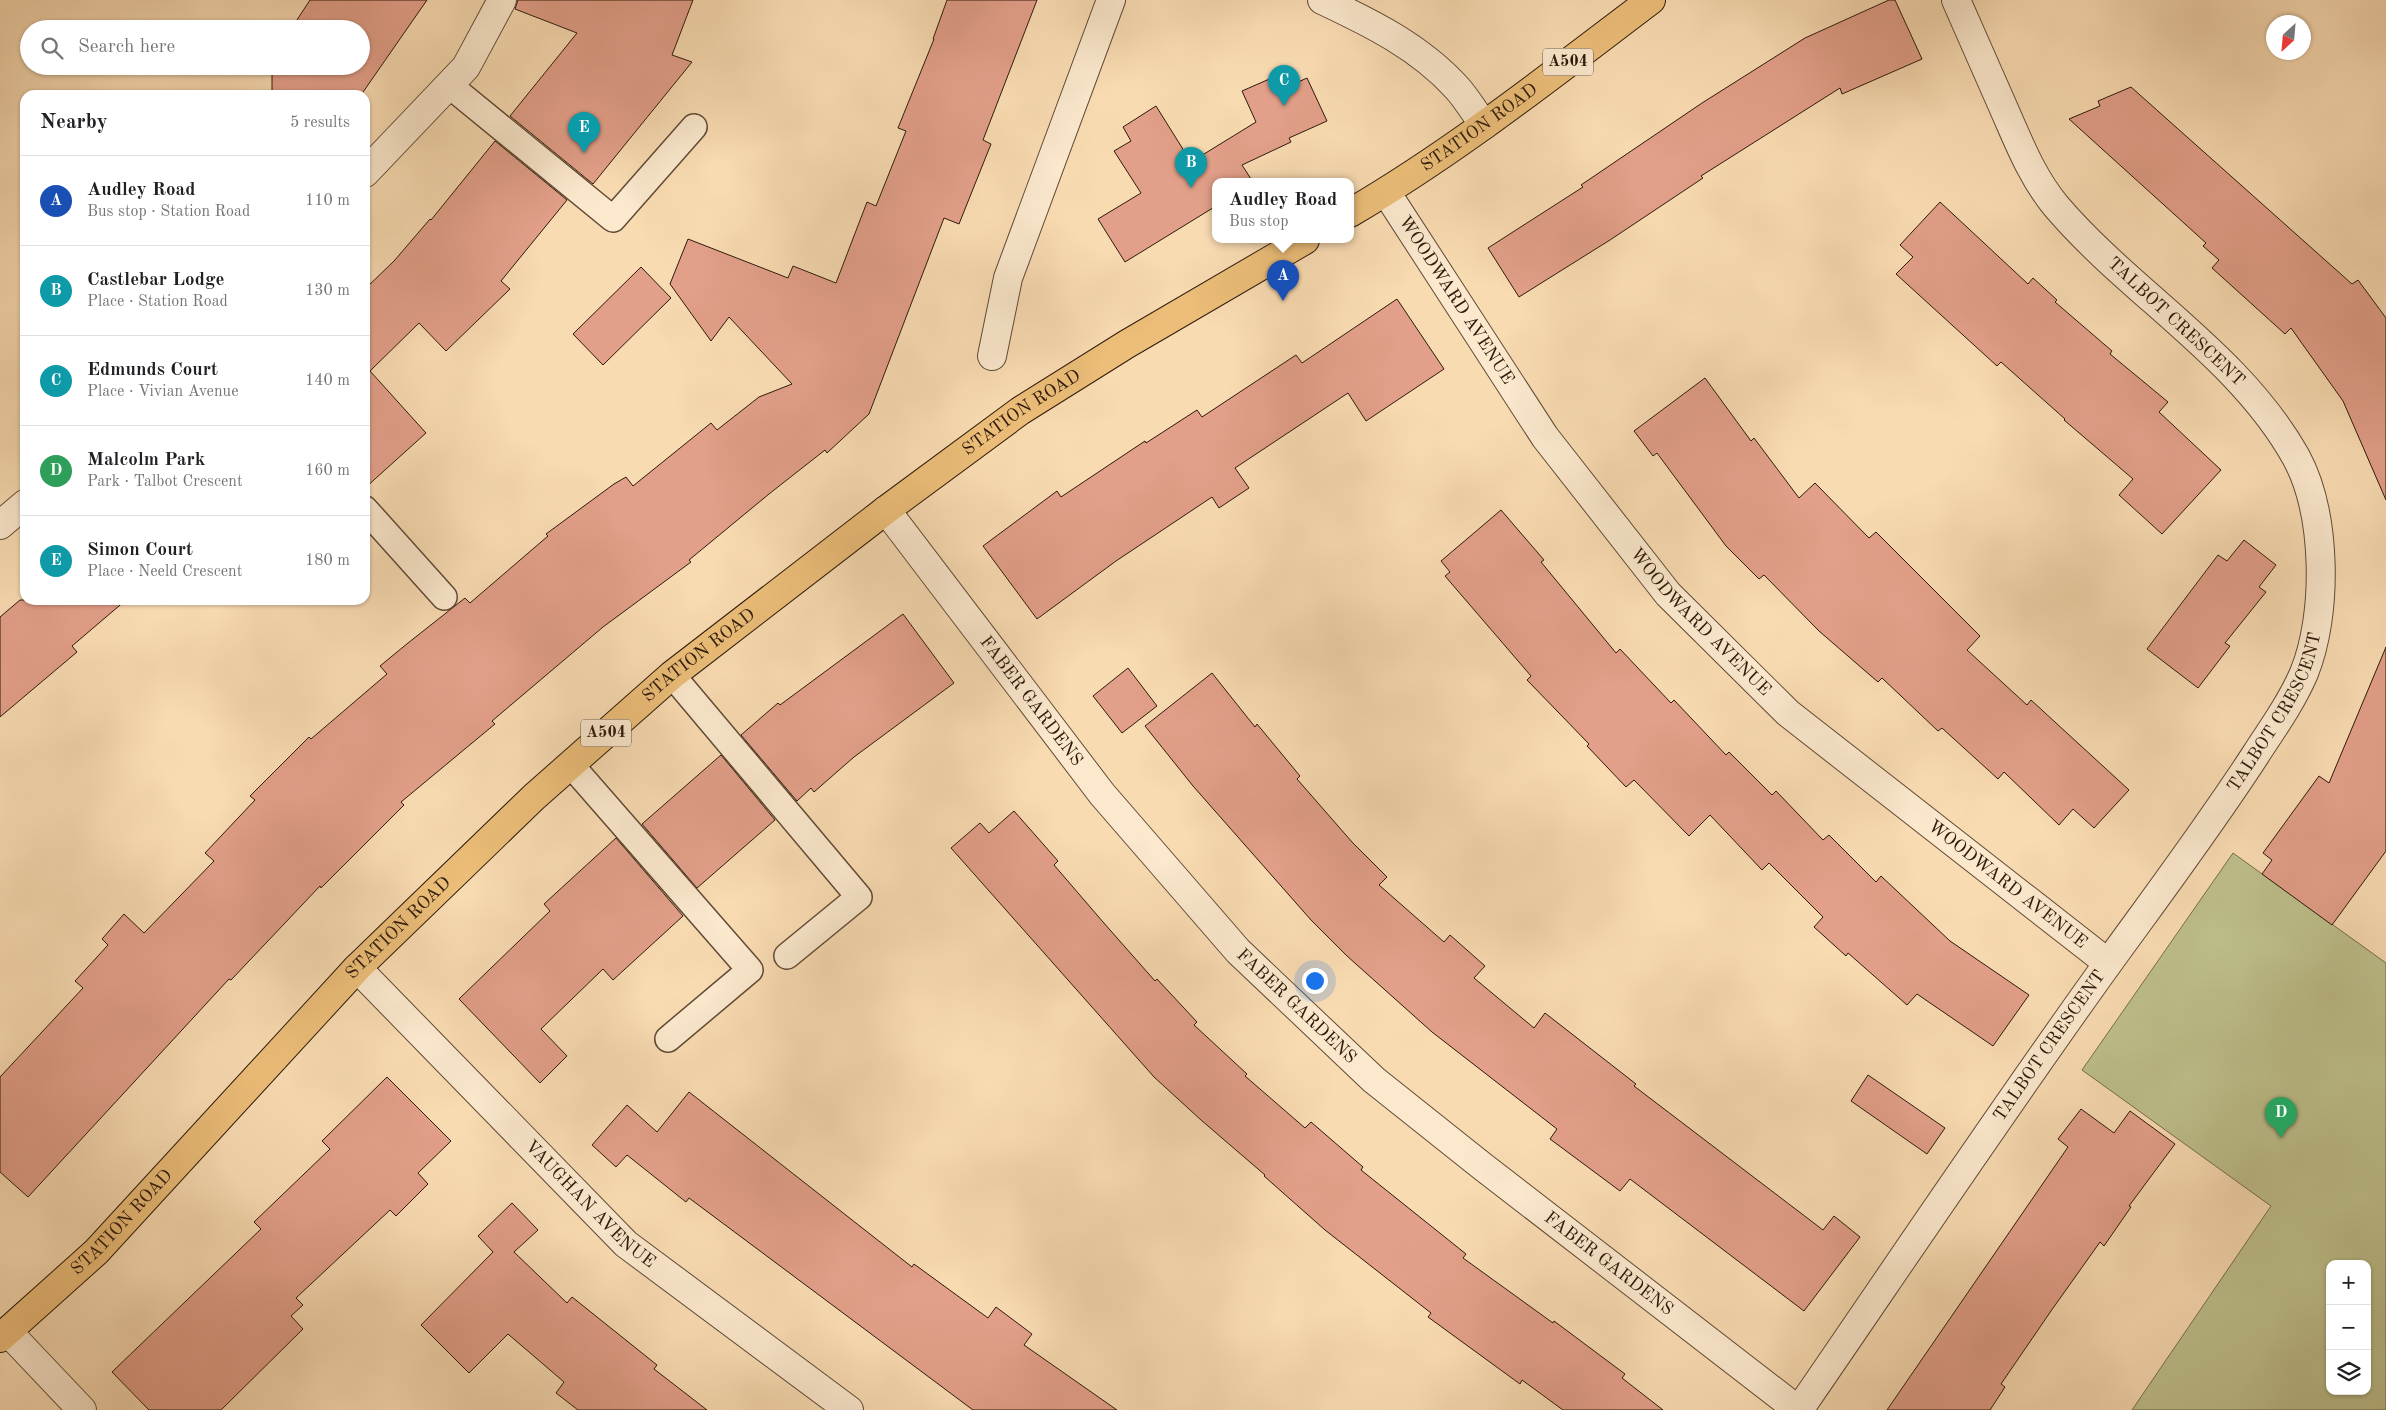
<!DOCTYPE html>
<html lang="en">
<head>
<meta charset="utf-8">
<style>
	body { margin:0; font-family:"Old Standard TT",serif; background:#f2f2f2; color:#202124 }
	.controls { position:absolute; right:15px; bottom:15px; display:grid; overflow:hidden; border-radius:10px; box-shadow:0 1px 4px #0004 }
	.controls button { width:45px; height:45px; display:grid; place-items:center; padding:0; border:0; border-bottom:1px solid #e0e0e0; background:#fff; color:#202124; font:25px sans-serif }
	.compass { position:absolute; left:2266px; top:15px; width:45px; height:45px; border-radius:50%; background:#fff; box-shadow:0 1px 4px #0004; rotate:206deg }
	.you { position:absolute; left:1314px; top:980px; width:18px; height:18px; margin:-12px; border:4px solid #fff; border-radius:50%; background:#1a73e8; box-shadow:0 0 0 8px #1a73e833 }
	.badge { display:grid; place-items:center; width:32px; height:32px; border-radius:50%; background:#111827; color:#fff; font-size:16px; font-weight:700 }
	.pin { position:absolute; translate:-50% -41px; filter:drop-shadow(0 1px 2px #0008) }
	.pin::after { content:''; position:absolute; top:26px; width:18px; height:15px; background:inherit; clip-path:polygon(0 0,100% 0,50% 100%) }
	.popup { position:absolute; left:1212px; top:178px; width:142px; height:65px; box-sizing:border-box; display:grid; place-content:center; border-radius:10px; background:#fff; filter:drop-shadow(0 1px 4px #0005); font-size:16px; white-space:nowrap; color:#757577 }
	.popup b { font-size:19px; color:#202124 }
	.popup::after { content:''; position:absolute; left:50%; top:100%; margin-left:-10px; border:10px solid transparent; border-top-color:#fff }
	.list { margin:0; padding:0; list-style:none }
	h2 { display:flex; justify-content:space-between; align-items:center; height:65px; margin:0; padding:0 20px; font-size:21px }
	h2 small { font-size:16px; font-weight:400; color:#757577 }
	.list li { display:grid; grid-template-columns:32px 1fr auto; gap:15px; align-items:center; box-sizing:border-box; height:90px; padding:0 20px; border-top:1px solid #e0e0e0 }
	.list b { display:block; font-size:19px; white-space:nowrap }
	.list p { margin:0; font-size:16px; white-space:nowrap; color:#757577 }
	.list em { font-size:16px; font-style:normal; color:#757577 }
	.icon { flex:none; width:28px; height:28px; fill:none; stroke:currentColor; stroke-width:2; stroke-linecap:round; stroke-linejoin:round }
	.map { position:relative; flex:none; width:2386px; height:1410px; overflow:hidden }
	.search { position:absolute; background:#fff; box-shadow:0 1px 4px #0004; left:20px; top:20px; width:350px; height:55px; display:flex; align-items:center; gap:12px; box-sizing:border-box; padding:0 18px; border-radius:28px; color:#757577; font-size:19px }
	.panel { position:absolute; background:#fff; box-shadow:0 1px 4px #0004; left:20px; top:90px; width:350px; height:515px; border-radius:15px }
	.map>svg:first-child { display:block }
</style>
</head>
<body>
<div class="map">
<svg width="2386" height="1410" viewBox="0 0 2386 1410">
	<rect width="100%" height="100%" fill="#f9dbb2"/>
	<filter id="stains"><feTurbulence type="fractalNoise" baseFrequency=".004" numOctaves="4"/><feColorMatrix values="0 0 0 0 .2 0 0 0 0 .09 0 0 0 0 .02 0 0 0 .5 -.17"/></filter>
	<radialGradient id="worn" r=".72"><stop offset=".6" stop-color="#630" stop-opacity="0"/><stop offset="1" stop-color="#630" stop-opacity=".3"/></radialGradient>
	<!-- green -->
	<path fill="#bec08c" stroke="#766d4c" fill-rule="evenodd" d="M2233,853L2386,963V1410H2132L2271,1206L2082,1070ZM2330,1264H2367V1391H2330Z"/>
	<!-- building -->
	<g fill="#e29f89" stroke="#2d1a0b">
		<polygon points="310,0 427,0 361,95 272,95 272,66 361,66 361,29 291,29"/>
		<polygon points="518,0 693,0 672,55 692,62 593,184 510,116 577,33 515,9"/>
		<polygon points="947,0 1037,0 983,140 991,144 959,224 944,218 869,414 827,453 825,450 769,494 689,560 691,562 603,627 492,721 495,724 401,802 404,805 321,888 320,886 231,980 229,979 28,1197 0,1172 0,1077 83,988 75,981 108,945 102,939 124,914 144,933 214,861 205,853 255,800 250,796 309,737 311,739 387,674 380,666 408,643 465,598 470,603 548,536 546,534 614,484 626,477 633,486 711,423 717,430 759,397 792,384 729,317 711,341 670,284 688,239 788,278 793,266 836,283 867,202 876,206 906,131 898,128 934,39 933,39"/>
		<polygon points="1889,0 1895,0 1922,59 1842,94 1840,88 1701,176 1703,178 1610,240 1519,297 1488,248 1583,187 1581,185 1702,103 1805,38"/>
		<polygon points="1290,70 1296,83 1307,78 1327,121 1289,138 1291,142 1242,165 1253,182 1216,182 1216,206 1125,262 1098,219 1141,193 1114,151 1131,141 1123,127 1156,106 1191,162 1256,122 1242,91"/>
		<polygon points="2131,87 2352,284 2358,280 2386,318 2386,500 2343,401 2291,328 2285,334 2212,268 2219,260 2203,246 2206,243 2069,119 2100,106 2098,101"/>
		<polygon points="495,141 567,200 501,281 510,289 446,351 419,323 370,371 426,433 365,488 365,289 394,261 430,219 431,220"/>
		<polygon points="1940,202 2028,284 2033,278 2057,300 2055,302 2112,351 2110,354 2168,402 2159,412 2221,470 2162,534 2119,495 2133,479 2064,420 2065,419 2001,362 1997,366 1896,274 1913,257 1900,245"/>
		<polygon points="641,267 671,298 603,365 573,334"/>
		<polygon points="1397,299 1444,369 1366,421 1348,393 1235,468 1249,488 1219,508 1212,497 1116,561 1037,619 983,546 1057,491 1061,497 1145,441 1146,443 1197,410 1202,417 1296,355 1302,363"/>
		<polygon points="1705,378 1751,441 1754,438 1799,498 1815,483 1869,538 1876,532 1980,636 1967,650 2027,705 2031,700 2129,790 2094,828 2073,809 2059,825 2004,772 1998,779 1942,728 1938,731 1882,678 1878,682 1819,631 1764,575 1759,579 1726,546 1657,453 1653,456 1634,431"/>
		<polygon points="1501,510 1544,560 1541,562 1616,653 1620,649 1671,703 1674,700 1726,755 1729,752 1772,795 1776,791 1823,840 1829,835 1876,882 1881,876 1950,941 2029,995 1993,1046 1917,994 1907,1005 1848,953 1846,956 1814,927 1823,917 1769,863 1762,870 1710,815 1689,836 1634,780 1626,787 1587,746 1589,744 1527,680 1531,676 1445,576 1450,572 1441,561"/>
		<polygon points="2244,540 2276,565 2259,587 2266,592 2225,643 2230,646 2198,688 2147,649 2218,555 2227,561"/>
		<polygon points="20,600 126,600 72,646 77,652 0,717 0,617"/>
		<polygon points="903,614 954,683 854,757 814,792 811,788 797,801 741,735 778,703 780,705"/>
		<polygon points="2386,647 2386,851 2332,925 2262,874 2272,860 2263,853 2319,776 2329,783"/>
		<polygon points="1128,668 1157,706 1122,733 1093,696"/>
		<polygon points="1212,673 1255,727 1257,724 1300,776 1297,779 1352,842 1387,877 1379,885 1444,942 1450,935 1485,966 1474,978 1534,1028 1545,1013 1636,1084 1634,1086 1823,1230 1834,1216 1860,1237 1804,1311 1630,1179 1620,1191 1550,1139 1557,1129 1432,1032 1347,956 1311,920 1193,786 1145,726"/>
		<polygon points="721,755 775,820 697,888 642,824"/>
		<polygon points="1014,811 1058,861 1054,865 1103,922 1155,981 1157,979 1197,1022 1194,1025 1247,1074 1245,1076 1305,1128 1311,1122 1363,1167 1361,1170 1466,1254 1463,1258 1553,1323 1554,1321 1625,1374 1622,1378 1663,1410 1563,1410 1522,1380 1520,1384 1428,1317 1431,1313 1325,1230 1264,1176 1265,1175 1201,1120 1154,1077 951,848 980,823 989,833"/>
		<polygon points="616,838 683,916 613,980 603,969 541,1029 567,1056 540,1083 459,999 550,911 544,904"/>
		<polygon points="1868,1075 1945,1128 1927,1154 1851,1101"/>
		<polygon points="387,1077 451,1141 418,1173 428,1184 396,1216 390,1210 296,1298 303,1305 291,1316 303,1329 221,1410 149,1410 112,1372 261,1229 254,1222 330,1149 322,1141"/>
		<polygon points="689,1092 912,1267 914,1264 988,1318 996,1307 1032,1334 1024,1345 1117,1410 973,1410 689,1198 686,1202 627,1155 616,1167 592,1145 627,1105 657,1132"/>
		<polygon points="2081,1109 2114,1133 2130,1111 2175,1144 2129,1206 2131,1207 2104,1246 2100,1242 2051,1311 2001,1384 2005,1387 1990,1410 1887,1410 2068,1147 2058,1139"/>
		<polygon points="512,1203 538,1230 514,1252 567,1303 572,1297 657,1365 654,1369 707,1410 578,1410 556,1393 564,1382 508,1334 469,1373 421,1325 493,1252 478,1236"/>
	</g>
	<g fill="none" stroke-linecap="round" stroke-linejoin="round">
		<!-- service casing -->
		<g stroke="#604a35" stroke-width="28">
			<g id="service">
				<polyline points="449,85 613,219 694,127"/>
				<polyline points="365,509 444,597"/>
				<polyline points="672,675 859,897 787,956"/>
				<polyline points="571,765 750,970 668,1039"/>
			</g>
		</g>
		<!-- minor casing -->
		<g stroke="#604a35" stroke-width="30">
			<g id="minor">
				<polyline points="365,173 466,67 502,0"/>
				<path id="s1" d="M1386,192L1545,437L1668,594L1788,713L2108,963"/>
				<polyline points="992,356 1008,278 1111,0"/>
				<path id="s2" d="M886,510L1102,794L1238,951L1374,1080L1482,1166L1798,1410"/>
				<polyline points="0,525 25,504"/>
				<path id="s3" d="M357,968L626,1244L849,1410"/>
				<polyline points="8,1332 82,1410"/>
				<path id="s4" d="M1799,1410C1902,1260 2003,1109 2109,962C2159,893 2210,825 2256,754C2273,728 2292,701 2304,673C2328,614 2327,514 2296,457C2239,355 2131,294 2056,206C2032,177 2019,143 2004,109C1988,73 1972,36 1956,0"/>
			</g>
		</g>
		<!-- tertiary casing -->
		<g stroke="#604a35" stroke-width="30">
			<path id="tertiary" d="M1322,0C1371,23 1420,47 1457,88C1467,99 1475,113 1484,125"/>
		</g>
		<!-- primary casing -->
		<g stroke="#2d1a0b" stroke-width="30">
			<g id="primary">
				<path id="s5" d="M1350,213C1456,151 1553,74 1651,0"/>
				<path id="s6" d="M0,1338L96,1252L357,968L534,797L672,675L886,510L1020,411L1127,344L1305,240"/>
			</g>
		</g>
		<!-- service -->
		<use href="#service" stroke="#fbe8cd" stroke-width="25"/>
		<!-- minor -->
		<use href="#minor" stroke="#fbe8cd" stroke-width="28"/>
		<!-- tertiary -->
		<use href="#tertiary" stroke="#fbe8cd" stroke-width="28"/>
		<!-- primary -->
		<use href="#primary" stroke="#ecbe79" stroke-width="28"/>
	</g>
	<g text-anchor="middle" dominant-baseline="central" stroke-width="4" stroke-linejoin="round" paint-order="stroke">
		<!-- shield labels -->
		<g fill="#fbe8cd" stroke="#6b5845" stroke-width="1">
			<rect x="1543" y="48.5" width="50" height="27" rx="4"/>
			<rect x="581" y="719.5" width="50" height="27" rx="4"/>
		</g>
		<g font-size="16" font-weight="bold" fill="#2d1a0b">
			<text x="1568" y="62">A504</text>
			<text x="606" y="733">A504</text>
		</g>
		<!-- street labels -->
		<g font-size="18" fill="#2d1a0b" stroke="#fbe8cd">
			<text stroke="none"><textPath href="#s5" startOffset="155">STATION ROAD</textPath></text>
			<text stroke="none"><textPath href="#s1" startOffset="129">WOODWARD AVENUE</textPath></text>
			<text transform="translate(2176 322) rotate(43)">TALBOT CRESCENT</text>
			<text stroke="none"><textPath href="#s6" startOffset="1382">STATION ROAD</textPath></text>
			<text stroke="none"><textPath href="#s1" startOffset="534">WOODWARD AVENUE</textPath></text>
			<text stroke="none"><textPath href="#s6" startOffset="978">STATION ROAD</textPath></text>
			<text stroke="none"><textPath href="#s2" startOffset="240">FABER GARDENS</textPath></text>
			<text stroke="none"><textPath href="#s4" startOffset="846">TALBOT CRESCENT</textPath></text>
			<text stroke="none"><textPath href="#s1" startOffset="939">WOODWARD AVENUE</textPath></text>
			<text stroke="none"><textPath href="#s6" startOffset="572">STATION ROAD</textPath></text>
			<text stroke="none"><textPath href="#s2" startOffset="645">FABER GARDENS</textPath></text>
			<text stroke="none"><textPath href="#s4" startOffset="442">TALBOT CRESCENT</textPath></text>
			<text stroke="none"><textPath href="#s3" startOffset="332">VAUGHAN AVENUE</textPath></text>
			<text stroke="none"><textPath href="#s6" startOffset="168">STATION ROAD</textPath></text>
			<text stroke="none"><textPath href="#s2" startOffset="1050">FABER GARDENS</textPath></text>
		</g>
	</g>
	<rect width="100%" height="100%" filter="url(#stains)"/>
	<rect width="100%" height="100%" fill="url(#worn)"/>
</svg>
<div class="controls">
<button>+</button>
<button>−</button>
<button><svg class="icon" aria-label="layers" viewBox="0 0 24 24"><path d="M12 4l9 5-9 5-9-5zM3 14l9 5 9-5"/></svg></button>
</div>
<svg class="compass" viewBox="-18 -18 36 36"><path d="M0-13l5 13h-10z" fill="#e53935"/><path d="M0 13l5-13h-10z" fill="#757577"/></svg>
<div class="you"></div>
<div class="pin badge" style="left:1283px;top:301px;background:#1a4fb4">A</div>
<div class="popup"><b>Audley Road</b>Bus stop</div>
<div class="pin badge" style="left:1191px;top:188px;background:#0f9aa8">B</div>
<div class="pin badge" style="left:1284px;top:106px;background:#0f9aa8">C</div>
<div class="pin badge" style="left:2281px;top:1138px;background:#2e9e5b">D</div>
<div class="pin badge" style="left:584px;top:153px;background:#0f9aa8">E</div>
<div class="search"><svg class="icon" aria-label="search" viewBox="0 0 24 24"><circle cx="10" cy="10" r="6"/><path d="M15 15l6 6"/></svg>Search here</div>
<section class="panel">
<h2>Nearby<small>5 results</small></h2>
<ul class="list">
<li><span class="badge" style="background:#1a4fb4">A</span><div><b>Audley Road</b><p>Bus stop · Station Road</p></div><em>110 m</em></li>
<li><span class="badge" style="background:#0f9aa8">B</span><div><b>Castlebar Lodge</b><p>Place · Station Road</p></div><em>130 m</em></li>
<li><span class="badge" style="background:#0f9aa8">C</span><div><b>Edmunds Court</b><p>Place · Vivian Avenue</p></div><em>140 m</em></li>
<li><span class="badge" style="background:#2e9e5b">D</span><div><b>Malcolm Park</b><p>Park · Talbot Crescent</p></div><em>160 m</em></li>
<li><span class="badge" style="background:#0f9aa8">E</span><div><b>Simon Court</b><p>Place · Neeld Crescent</p></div><em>180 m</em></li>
</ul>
</section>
</div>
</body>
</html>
